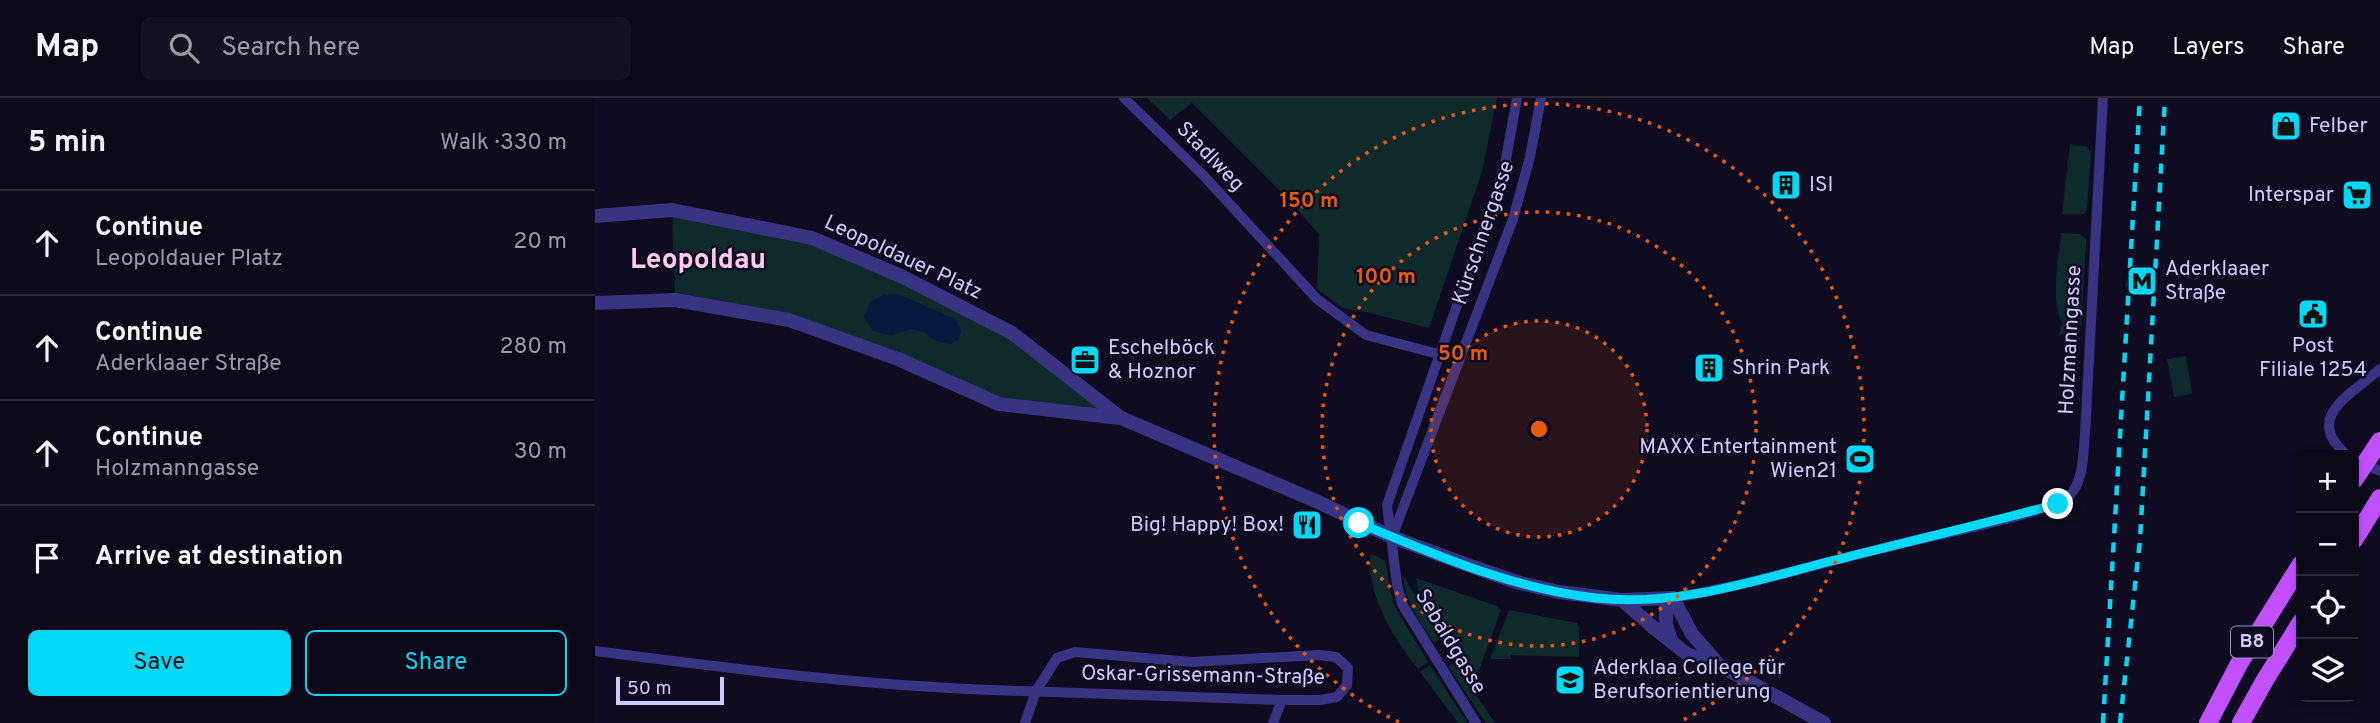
<!DOCTYPE html>
<html lang="en">
<head>
<meta charset="utf-8">
<style>
	body { margin:0; font-family:Overpass,sans-serif; background:#141121; color:#f1f3f6 }
	.controls { position:absolute; right:21px; bottom:21px; display:grid; overflow:hidden; border-radius:10px; box-shadow:0 4px 10px #0003 }
	.controls button { width:63px; height:63px; display:grid; place-items:center; padding:0; border:0; border-bottom:2px solid #2b2937; background:#0b0818; color:#f1f3f6; font:35px sans-serif }
	.scale { position:absolute; left:21px; bottom:18px; width:108px; box-sizing:border-box; padding-left:7px; border:4px solid #d1caff; border-top:0; font-size:19px; line-height:24px; white-space:nowrap; color:#d1caff; -webkit-text-stroke:5px #0f0b20; paint-order:stroke }
	.stop { position:absolute; width:21px; height:21px; margin:-16px; border:5px solid #00d8f5; border-radius:50%; background:#fff }
	.stop.end { background:#00d8f5; border-color:#fff; box-shadow:0 2px 7px #0008 }
	.list { margin:0; padding:0; list-style:none }
	h2 { display:flex; justify-content:space-between; align-items:center; height:91px; margin:0; padding:0 28px; font-size:30px }
	h2 small { font-size:23px; font-weight:400; color:#9a9aa2 }
	.list li { display:grid; grid-template-columns:46px 1fr auto; gap:21px; align-items:center; box-sizing:border-box; height:105px; padding:0 28px; border-top:2px solid #2b2937 }
	.list b { display:block; font-size:26px; white-space:nowrap }
	.list p { margin:0; font-size:23px; white-space:nowrap; color:#9a9aa2 }
	.list em { font-size:23px; font-style:normal; color:#9a9aa2 }
	.actions { display:flex; gap:14px; padding:21px 28px }
	.actions a { flex:1; padding:16px 0; border:2px solid #00d8f5; border-radius:10px; text-align:center; font-size:24px; color:#00d8f5 }
	.actions .main { background:#00d8f5; color:#111 }
	.icon { flex:none; width:38px; height:38px; fill:none; stroke:currentColor; stroke-width:2; stroke-linecap:round; stroke-linejoin:round }
	.map { position:relative; flex:none; width:1785px; height:625px; overflow:hidden }
	header { display:flex; align-items:center; gap:42px; box-sizing:border-box; height:98px; padding:0 35px; background:#0b0818; border-bottom:2px solid #2b2937 }
	header strong { font-size:33px }
	nav { display:flex; gap:38px; margin-inline-start:auto; font-size:24px }
	.search { width:490px; height:63px; background:#141121; display:flex; align-items:center; gap:18px; box-sizing:border-box; padding:0 24px; border-radius:10px; color:#9a9aa2; font-size:26px }
	main { display:flex }
	aside { flex:1; background:#0b0818 }
	.map>svg:first-child { display:block }
</style>
</head>
<body>
<header>
<strong>Map</strong>
<div class="search"><svg class="icon" aria-label="search" viewBox="0 0 24 24"><circle cx="10" cy="10" r="6"/><path d="M15 15l6 6"/></svg>Search here</div>
<nav><a>Map</a><a>Layers</a><a>Share</a></nav>
</header>
<main>
<aside>
<h2>5 min<small>Walk · 330 m</small></h2>
<ul class="list">
<li><svg class="icon" aria-label="ahead" viewBox="0 0 24 24"><path d="M12 20V5M6 11l6-6 6 6"/></svg><div><b>Continue</b><p>Leopoldauer Platz</p></div><em>20 m</em></li>
<li><svg class="icon" aria-label="ahead" viewBox="0 0 24 24"><path d="M12 20V5M6 11l6-6 6 6"/></svg><div><b>Continue</b><p>Aderklaaer Straße</p></div><em>280 m</em></li>
<li><svg class="icon" aria-label="ahead" viewBox="0 0 24 24"><path d="M12 20V5M6 11l6-6 6 6"/></svg><div><b>Continue</b><p>Holzmanngasse</p></div><em>30 m</em></li>
<li><svg class="icon" aria-label="arrive" viewBox="0 0 24 24"><path d="M6 21V4h12l-3 4 3 4H6"/></svg><div><b>Arrive at destination</b></div></li>
</ul>
<div class="actions"><a class="main">Save</a><a>Share</a></div>
</aside>
<div class="map">
<svg width="1785" height="625" viewBox="0 0 1785 625">
	<rect width="100%" height="100%" fill="#0f0b20"/>
	<!-- green -->
	<g fill="#0e2a2a">
		<polygon points="552,0 902,0 887,74 834,230 776,215 748,210 722,191 724,136 693,101 597,5 575,22"/>
		<polygon points="1475,46 1492,49 1496,54 1492,111 1489,116 1467,116"/>
		<polygon points="77,112 217,140 417,235 526,320 404,306 194,222 80,202"/>
		<path d="M1466,135L1485,136L1491,141V145L1486,227L1479,235L1464,237L1467,224C1455,205 1464,158 1466,135Z"/>
		<polygon points="1591,258 1597,296 1579,299 1572,261"/>
		<path d="M776,456L790,462L796,495L801,511L833,564L823,571C801,542 782,515 776,478C775,470 774,463 776,456Z"/>
		<path d="M809,478L845,541L839,545C826,524 808,503 809,478Z"/>
		<polygon points="821,480 902,508 906,512 879,586 823,493"/>
		<polygon points="914,512 982,525 984,529 984,559 916,557 916,561 895,561"/>
		<polygon points="859,564 900,625 891,625 853,568"/>
		<polygon points="835,567 869,620 873,625 863,625 825,574"/>
	</g>
	<!-- water -->
	<polygon fill="#06193e" points="303,196 360,221 366,232 364,241 356,246 339,242 329,234 316,231 296,237 278,233 269,219 275,204 288,197"/>
	<g fill="none" stroke-linecap="round" stroke-linejoin="round">
		<!-- minor -->
		<g stroke="#383382" stroke-width="10">
			<polyline points="529,0 608,77 722,201 771,237 843,256"/>
			<path d="M1752,357C1707,319 1757,296 1785,271"/>
			<polyline points="1759,362 1785,373"/>
			<polyline points="797,439 918,121 935,59 946,0"/>
			<path d="M1078,500C1158,486 1237,462 1317,443C1345,436 1459,414 1475,397C1489,382 1488,356 1490,336L1508,0"/>
			<path d="M0,553C131,570 263,587 396,592C493,596 590,599 687,602H725L742,599L752,587L753,570L741,559L724,557L597,564L480,554L462,560L441,593L430,625"/>
			<polyline points="678,625 687,602"/>
			<polyline points="881,625 807,506 802,486 792,407 902,93 911,61 922,0"/>
		</g>
		<!-- tertiary -->
		<g stroke="#383382" stroke-width="14">
			<polyline points="0,118 77,112 217,140 306,178 417,235 526,320 721,403 797,439 878,469 925,485 964,494 1027,502 1078,500 1097,536 1124,567"/>
			<polyline points="0,205 80,202 194,222 303,261 404,306 525,320"/>
			<polyline points="1071,501 1071,527 1076,542"/>
			<polyline points="1027,502 1059,530 1092,556 1124,567 1229,625"/>
		</g>
		<!-- primary -->
		<g stroke="#c151ff" stroke-width="18">
			<polyline points="1759,382 1785,343"/>
			<polyline points="1759,442 1785,400"/>
			<polyline points="1613,625 1645,564 1706,466"/>
			<polyline points="1646,625 1670,582 1706,524"/>
		</g>
		<!-- rail -->
		<g stroke="#00d8f5" stroke-width="4.5" stroke-dasharray="10 9" stroke-linecap="butt">
			<polyline points="1508,625 1545,0"/>
			<polyline points="1525,625 1545,442 1570,0"/>
		</g>
	</g>
	<g fill="none" stroke-linecap="round" stroke-linejoin="round">
		<!-- route -->
		<path stroke="#00d8f5" stroke-width="9" d="M764,425C840,457 919,491 1001,500C1081,509 1159,483 1236,463C1312,444 1387,426 1463,406"/>
	</g>
	<!-- distance rings -->
	<circle cx="944" cy="331" r="108" fill="#e8590c" fill-opacity=".12"/>
	<g fill="none" stroke="#e8590c" stroke-width="3.5" stroke-dasharray="3.5 7">
		<circle cx="944" cy="331" r="108"/>
		<circle cx="944" cy="331" r="217"/>
		<path d="M804 624A325 325 0 1 1 1084 624"/>
	</g>
	<!-- icons -->
	<defs>
		<g id="shop-square" transform="scale(1.575)"><rect x="-9" y="-9" width="18" height="18" rx="4" fill="#00d8f5" stroke="#0f0b20"/><path d="M-5-2.5h2.3a2.7 3.5 0 0 1 5.4 0H5L5.5 6h-11ZM-1.5-2.5h3a1.5 2.3 0 0 0-3 0Z" fill="#111"/></g>
		<g id="building-square" transform="scale(1.575)"><rect x="-9" y="-9" width="18" height="18" rx="4" fill="#00d8f5" stroke="#0f0b20"/><path d="M-4-6H4V6H1V3H-1V6H-4ZM-2.5-4.3h1.7v1.8h-1.7ZM.8-4.3h1.7v1.8H.8ZM-2.5-1h1.7V.8h-1.7ZM.8-1h1.7V.8H.8Z" fill="#111"/></g>
		<g id="supermarket-square" transform="scale(1.575)"><rect x="-9" y="-9" width="18" height="18" rx="4" fill="#00d8f5" stroke="#0f0b20"/><path d="M-6-5.5h2.5l.6 2H6L4.5 2H-2.5L-4.4-4H-6ZM-1.5 3.2a1.3 1.3 0 1 0 .1 0ZM3 3.2a1.3 1.3 0 1 0 .1 0Z" fill="#111"/></g>
		<g id="metro-square" transform="scale(1.575)"><rect x="-9" y="-9" width="18" height="18" rx="4" fill="#00d8f5" stroke="#0f0b20"/><path d="M-5.5 5V-5H-3L0 0L3-5H5.5V5H3V-.5L0 4L-3-.5V5Z" fill="#111"/></g>
		<g id="civic-square" transform="scale(1.575)"><rect x="-9" y="-9" width="18" height="18" rx="4" fill="#00d8f5" stroke="#0f0b20"/><path d="M-.6-6.5H3V-4.5H.6V-3L4-1V1h2V6H-6V1h2V-1L-.6-3ZM-1.2 2.5V6h2.4V2.5Z" fill="#111"/></g>
		<g id="office-square" transform="scale(1.575)"><rect x="-9" y="-9" width="18" height="18" rx="4" fill="#00d8f5" stroke="#0f0b20"/><path d="M-6-3h4V-5.5h4V-3h4V5H-6ZM-1-4.5V-3h2v-1.5ZM-6 0V1H6V0Z" fill="#111"/></g>
		<g id="stadium-square" transform="scale(1.575)"><rect x="-9" y="-9" width="18" height="18" rx="4" fill="#00d8f5" stroke="#0f0b20"/><path d="M0-5a6.5 5 0 1 0 0 10a6.5 5 0 1 0 0-10ZM-3.5-1.8h7v3.6h-7Z" fill="#111"/></g>
		<g id="restaurant-square" transform="scale(1.575)"><rect x="-9" y="-9" width="18" height="18" rx="4" fill="#00d8f5" stroke="#0f0b20"/><path d="M-5-6h1v4h1v-4h1v4h1v-4h1v5L-1.5 .5V6h-2V.5L-5-1ZM5-6V6H3V1.5H1.5Q1.5-4 5-6Z" fill="#111"/></g>
		<g id="school-square" transform="scale(1.575)"><rect x="-9" y="-9" width="18" height="18" rx="4" fill="#00d8f5" stroke="#0f0b20"/><path d="M0-5L7-2L0 1L-7-2ZM-4 1L0 2.5L4 1V4Q0 6-4 4Z" fill="#111"/></g>
	</defs>
	<g fill-rule="evenodd">
		<use href="#shop-square" x="1691" y="28"/>
		<use href="#building-square" x="1191" y="87"/>
		<use href="#supermarket-square" x="1762" y="97"/>
		<use href="#metro-square" x="1547" y="183"/>
		<use href="#civic-square" x="1718" y="216"/>
		<use href="#office-square" x="490" y="262"/>
		<use href="#building-square" x="1114" y="270"/>
		<use href="#stadium-square" x="1265" y="361"/>
		<use href="#restaurant-square" x="712" y="427"/>
		<use href="#school-square" x="975" y="582"/>
	</g>
	<g text-anchor="middle" dominant-baseline="central" stroke-width="5" stroke-linejoin="round" paint-order="stroke">
		<!-- shield labels -->
		<rect fill="#0f0b20" stroke="#9791bc" stroke-width="2" x="1636" y="528.5" width="42" height="31" rx="5"/>
		<g font-size="19" font-weight="bold" fill="#d1caff">
			<text x="1657" y="544">B8</text>
		</g>
		<!-- poi labels -->
		<g font-size="21" fill="#d1caff" stroke="#0f0b20" text-anchor="start">
			<text x="1714" y="28">Felber</text>
			<text x="1214" y="87">ISI</text>
			<text x="1739" y="97" text-anchor="end">Interspar</text>
			<text x="1570" y="171">Aderklaaer<tspan x="1570" dy="24">Straße</tspan></text>
			<text x="1718" y="248" text-anchor="middle">Post<tspan x="1718" dy="24">Filiale 1254</tspan></text>
			<text x="513" y="250">Eschelböck<tspan x="513" dy="24">&amp; Hoznor</tspan></text>
			<text x="1137" y="270">Shrin Park</text>
			<text x="1242" y="349" text-anchor="end">MAXX Entertainment<tspan x="1242" dy="24">Wien21</tspan></text>
			<text x="689" y="427" text-anchor="end">Big! Happy! Box!</text>
			<text x="998" y="570">Aderklaa College für<tspan x="998" dy="24">Berufsorientierung</tspan></text>
		</g>
		<!-- street labels -->
		<g font-size="21" fill="#d1caff" stroke="#0f0b20">
			<text transform="translate(615 59) rotate(46)">Stadlweg</text>
			<text transform="translate(889 135) rotate(-71)">Kürschnergasse</text>
			<text transform="translate(308 160) rotate(25)">Leopoldauer Platz</text>
			<text transform="translate(1476 242) rotate(-87)">Holzmanngasse</text>
			<text transform="translate(855 544) rotate(59)">Sebaldgasse</text>
			<text transform="translate(608 578) rotate(1)">Oskar-Grissemann-Straße</text>
		</g>
		<!-- district labels -->
		<g font-size="28" font-weight="bold" fill="#ffcceb" stroke="#0f0b20">
			<text x="103" y="163">Leopoldau</text>
		</g>
	</g>
	<circle cx="944" cy="331" r="10" fill="#e8590c" stroke="#0f0b20" stroke-width="3.5"/>
	<g font-size="21" text-anchor="middle" font-weight="bold" fill="#e8590c" stroke="#0f0b20" stroke-width="5" stroke-linejoin="round" paint-order="stroke">
		<text x="714" y="109">150 m</text>
		<text x="791" y="185">100 m</text>
		<text x="868" y="262">50 m</text>
	</g>
</svg>
<div class="controls">
<button>+</button>
<button>−</button>
<button><svg class="icon" aria-label="locate" viewBox="0 0 24 24"><circle cx="12" cy="12" r="6"/><path d="M12 2v4M12 18v4M2 12h4M18 12h4"/></svg></button>
<button><svg class="icon" aria-label="layers" viewBox="0 0 24 24"><path d="M12 4l9 5-9 5-9-5zM3 14l9 5 9-5"/></svg></button>
</div>
<div class="scale">50 m</div>
<div class="stop" style="left:764px;top:425px"></div>
<div class="stop end" style="left:1463px;top:406px"></div>
</div>
</main>
</body>
</html>
